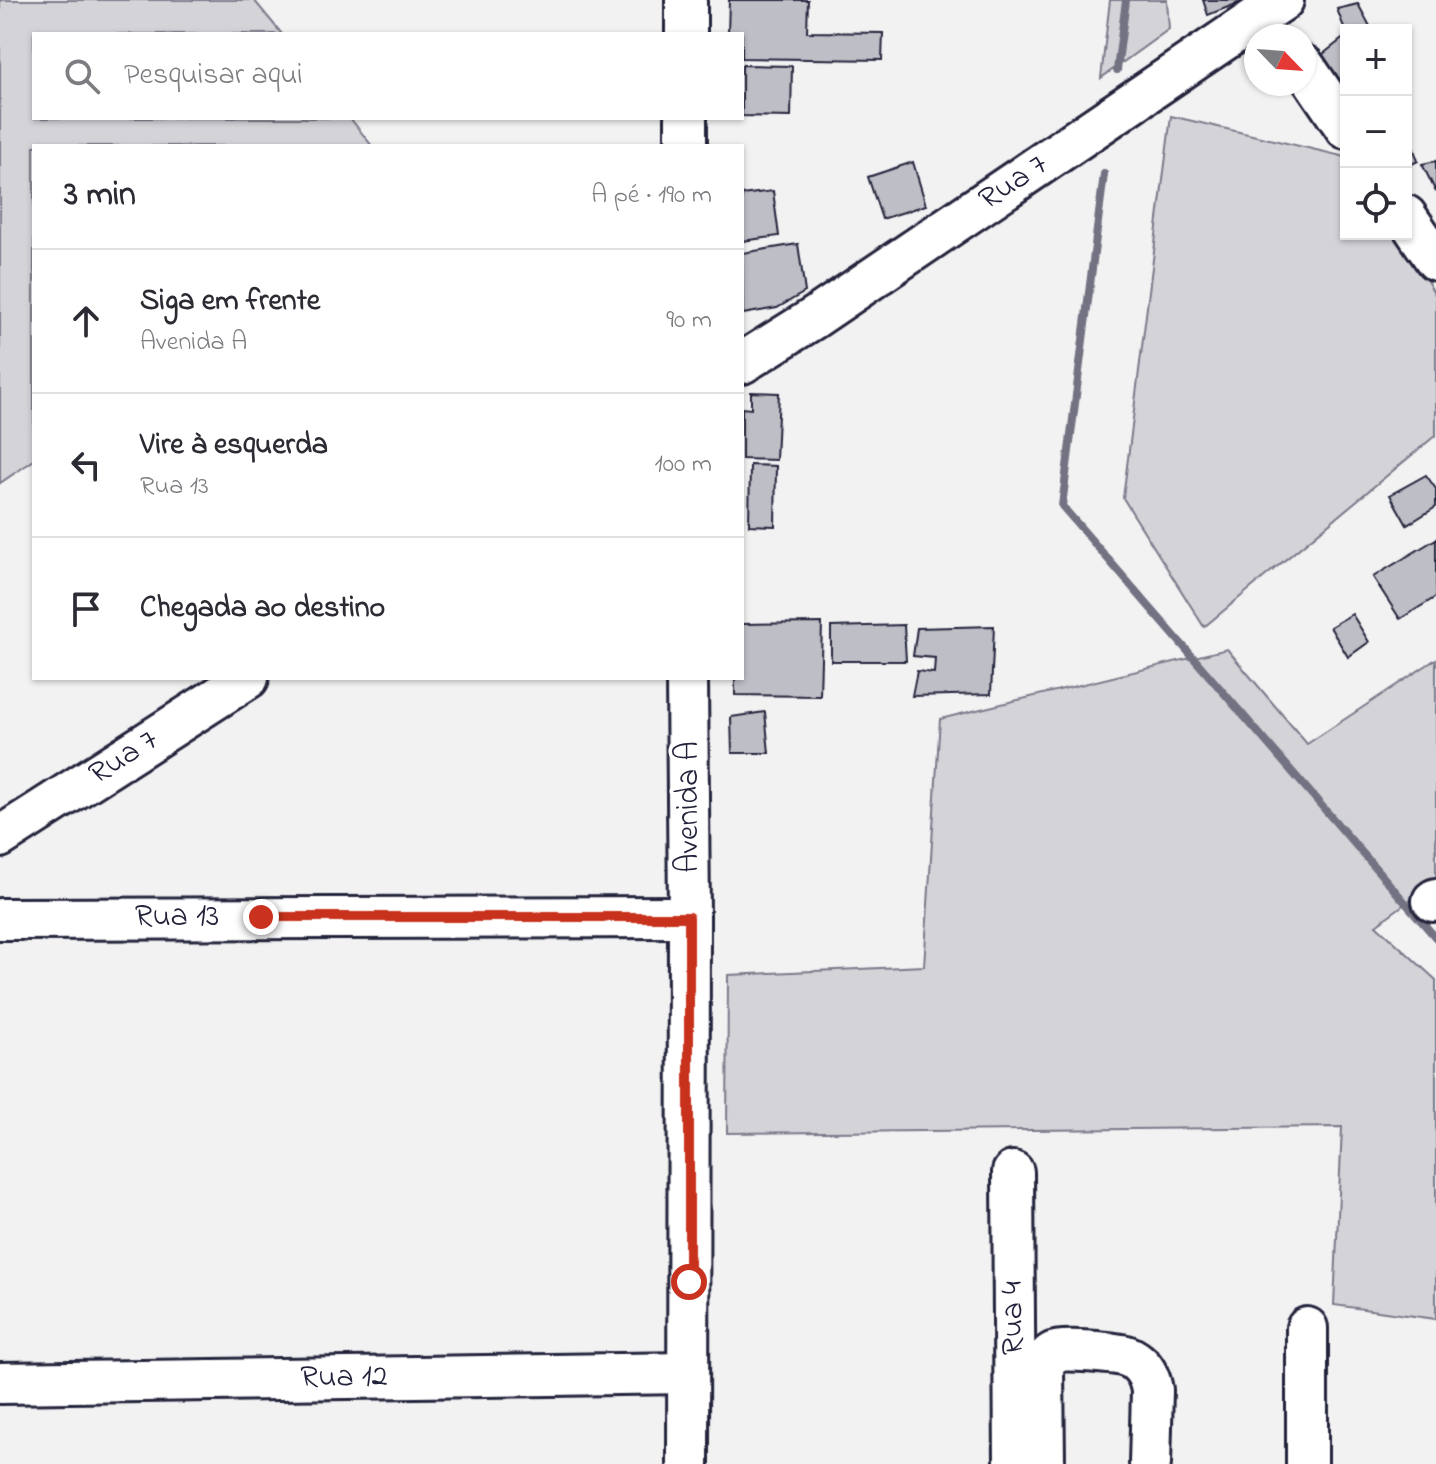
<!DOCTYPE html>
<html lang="pt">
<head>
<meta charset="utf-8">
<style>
	body { margin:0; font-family:"Indie Flower",sans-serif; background:#f7f7f7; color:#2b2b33 }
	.controls { position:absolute; right:24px; top:24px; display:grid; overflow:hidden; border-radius:0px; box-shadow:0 2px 6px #0004 }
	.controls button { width:72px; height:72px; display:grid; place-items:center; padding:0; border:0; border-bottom:2px solid #e1e1e2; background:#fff; color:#2b2b33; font:40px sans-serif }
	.compass { position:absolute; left:1244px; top:24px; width:72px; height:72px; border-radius:50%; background:#fff; box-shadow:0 2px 6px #0004; rotate:115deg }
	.stop { position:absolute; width:24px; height:24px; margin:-18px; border:6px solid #c8321e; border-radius:50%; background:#fff }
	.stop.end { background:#c8321e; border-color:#fff; box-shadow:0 2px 8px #0008 }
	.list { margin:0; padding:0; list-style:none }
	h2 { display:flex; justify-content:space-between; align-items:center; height:104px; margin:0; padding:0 32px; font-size:34px }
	h2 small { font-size:26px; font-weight:400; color:#7c7c81 }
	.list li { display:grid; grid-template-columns:52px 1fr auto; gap:24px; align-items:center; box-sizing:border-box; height:144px; padding:0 32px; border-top:2px solid #e1e1e2 }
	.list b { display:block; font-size:30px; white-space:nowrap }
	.list p { margin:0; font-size:26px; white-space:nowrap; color:#7c7c81 }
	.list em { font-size:26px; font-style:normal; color:#7c7c81 }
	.icon { flex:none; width:44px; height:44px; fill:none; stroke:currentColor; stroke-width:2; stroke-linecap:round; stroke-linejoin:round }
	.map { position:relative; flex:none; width:1436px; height:1464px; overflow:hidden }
	.search { position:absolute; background:#fff; box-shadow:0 2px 6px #0004; left:32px; top:32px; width:712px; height:88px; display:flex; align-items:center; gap:20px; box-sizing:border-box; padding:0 28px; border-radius:0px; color:#7c7c81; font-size:30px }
	.panel { position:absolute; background:#fff; box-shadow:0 2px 6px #0004; left:32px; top:144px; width:712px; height:536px; border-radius:0px }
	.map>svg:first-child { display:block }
</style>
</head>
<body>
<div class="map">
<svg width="1436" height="1464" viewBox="0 0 1436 1464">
	<rect width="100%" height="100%" fill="#f2f2f3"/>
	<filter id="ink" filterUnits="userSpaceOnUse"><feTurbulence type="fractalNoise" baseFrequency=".0125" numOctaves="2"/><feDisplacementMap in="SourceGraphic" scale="16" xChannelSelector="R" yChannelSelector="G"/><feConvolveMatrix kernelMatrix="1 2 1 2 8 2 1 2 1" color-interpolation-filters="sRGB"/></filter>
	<g filter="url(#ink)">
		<!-- green -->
		<g fill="#d3d3d8" stroke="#7a7a8a" stroke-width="2">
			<polygon points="0,0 254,0 282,34 34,34 34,118 350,118 372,146 34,146 34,460 0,483"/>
			<polygon points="1110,0 1167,0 1169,29 1101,78"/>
			<polygon points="1171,116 1346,157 1346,234 1399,234 1436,296 1436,435 1204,627 1123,498"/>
			<polygon points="1227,649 1307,744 1436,659 1436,881 1376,925 1436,980 1436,1319 1334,1305 1342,1127 727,1133 728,975 924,966 940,719"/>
		</g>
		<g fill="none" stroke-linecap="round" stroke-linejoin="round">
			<!-- stream -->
			<g stroke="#727282" stroke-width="8">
				<polyline points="1117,70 1126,0"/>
				<polyline points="1104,174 1062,506 1436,938"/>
			</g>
		</g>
		<!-- building -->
		<g fill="#bebec6" stroke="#22223b" stroke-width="2">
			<polygon points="729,0 808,0 807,32 883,33 882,60 742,58 742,34 728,34"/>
			<polygon points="1203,0 1246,0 1208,15"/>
			<polygon points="1358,4 1372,30 1346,30 1346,33 1337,9"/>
			<polygon points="1346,36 1346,84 1336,90 1318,58"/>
			<polygon points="742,65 792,66 791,117 742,116"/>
			<polygon points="1406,127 1418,161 1406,167"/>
			<polygon points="1436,161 1436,192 1422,164"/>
			<polygon points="913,162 926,205 882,219 868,177"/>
			<polygon points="773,191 779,236 742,241 742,195"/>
			<polygon points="798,244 805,292 777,308 743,314 742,253"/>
			<polygon points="751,392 779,393 776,460 742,459 742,408 751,409"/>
			<polygon points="750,465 776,466 775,526 749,525"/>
			<polygon points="1426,475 1436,489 1436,507 1407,525 1390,495"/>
			<polygon points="1436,539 1436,597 1400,619 1373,577"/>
			<polygon points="1352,614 1369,642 1348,657 1330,627"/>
			<polygon points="822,623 820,696 735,695 735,678 742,678 742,624"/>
			<polygon points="904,625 906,661 831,661 831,627"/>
			<polygon points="994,626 991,694 912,696 917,671 934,673 935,658 913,656 917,628"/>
			<polygon points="765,712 769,753 732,753 731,717"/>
		</g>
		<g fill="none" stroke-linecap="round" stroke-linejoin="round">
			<!-- minor casing -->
			<g stroke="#22223b" stroke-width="46">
				<g id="minor">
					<polyline points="686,0 686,34"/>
					<polyline points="1304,66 1346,128"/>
					<polyline points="686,146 686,118"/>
					<polyline points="1406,216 1436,260"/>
					<polyline points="742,363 814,318 1283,0"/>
					<polyline points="687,678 689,917 688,1464"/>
					<polyline points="0,837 248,678"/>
					<polyline points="1433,901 1436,899"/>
					<polyline points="0,919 689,917"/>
					<polyline points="1013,1172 1015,1464"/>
					<polyline points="1307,1328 1307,1464"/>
					<polyline points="0,1383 688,1373"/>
					<path d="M1044,1464L1043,1367C1046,1360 1048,1355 1055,1352C1062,1348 1116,1353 1126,1356C1128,1356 1135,1360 1137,1362C1146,1369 1150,1379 1152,1390L1150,1464"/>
				</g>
			</g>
			<!-- minor -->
			<use href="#minor" stroke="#fff" stroke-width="40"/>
		</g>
	</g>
	<g fill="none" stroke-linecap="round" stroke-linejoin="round" filter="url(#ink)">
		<!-- route -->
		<polyline stroke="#c8321e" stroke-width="10" points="261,917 689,917 689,1282"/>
	</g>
	<g text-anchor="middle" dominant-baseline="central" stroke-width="7" stroke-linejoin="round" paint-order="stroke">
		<!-- street labels -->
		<g font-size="32" fill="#22223b" stroke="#fff">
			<text transform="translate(1014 183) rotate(-34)">Rua 7</text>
			<text transform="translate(124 758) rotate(-33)">Rua 7</text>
			<text transform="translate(689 807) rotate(-90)">Avenida A</text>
			<text x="177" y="917">Rua 13</text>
			<text transform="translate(1014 1318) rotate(-91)">Rua 4</text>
			<text transform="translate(344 1378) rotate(-1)">Rua 12</text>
		</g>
	</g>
</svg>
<div class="controls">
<button>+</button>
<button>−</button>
<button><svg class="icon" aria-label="locate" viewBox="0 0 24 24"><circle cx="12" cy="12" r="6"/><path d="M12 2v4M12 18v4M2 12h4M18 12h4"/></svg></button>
</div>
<svg class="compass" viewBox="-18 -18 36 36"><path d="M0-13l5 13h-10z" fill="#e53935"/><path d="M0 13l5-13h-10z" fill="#7c7c81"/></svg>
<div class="stop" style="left:689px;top:1282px"></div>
<div class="stop end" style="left:261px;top:917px"></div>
<div class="search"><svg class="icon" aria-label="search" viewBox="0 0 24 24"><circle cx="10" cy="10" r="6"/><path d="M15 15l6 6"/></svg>Pesquisar aqui</div>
<section class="panel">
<h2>3 min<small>A pé · 190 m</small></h2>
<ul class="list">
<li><svg class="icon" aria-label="ahead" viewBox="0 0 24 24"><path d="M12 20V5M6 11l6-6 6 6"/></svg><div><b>Siga em frente</b><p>Avenida A</p></div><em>90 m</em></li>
<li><svg class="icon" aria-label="left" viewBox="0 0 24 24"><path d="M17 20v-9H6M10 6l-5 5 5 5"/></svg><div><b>Vire à esquerda</b><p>Rua 13</p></div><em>100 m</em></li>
<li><svg class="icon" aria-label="arrive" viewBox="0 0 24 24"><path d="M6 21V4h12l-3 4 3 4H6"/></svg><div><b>Chegada ao destino</b></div></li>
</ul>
</section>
</div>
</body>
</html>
